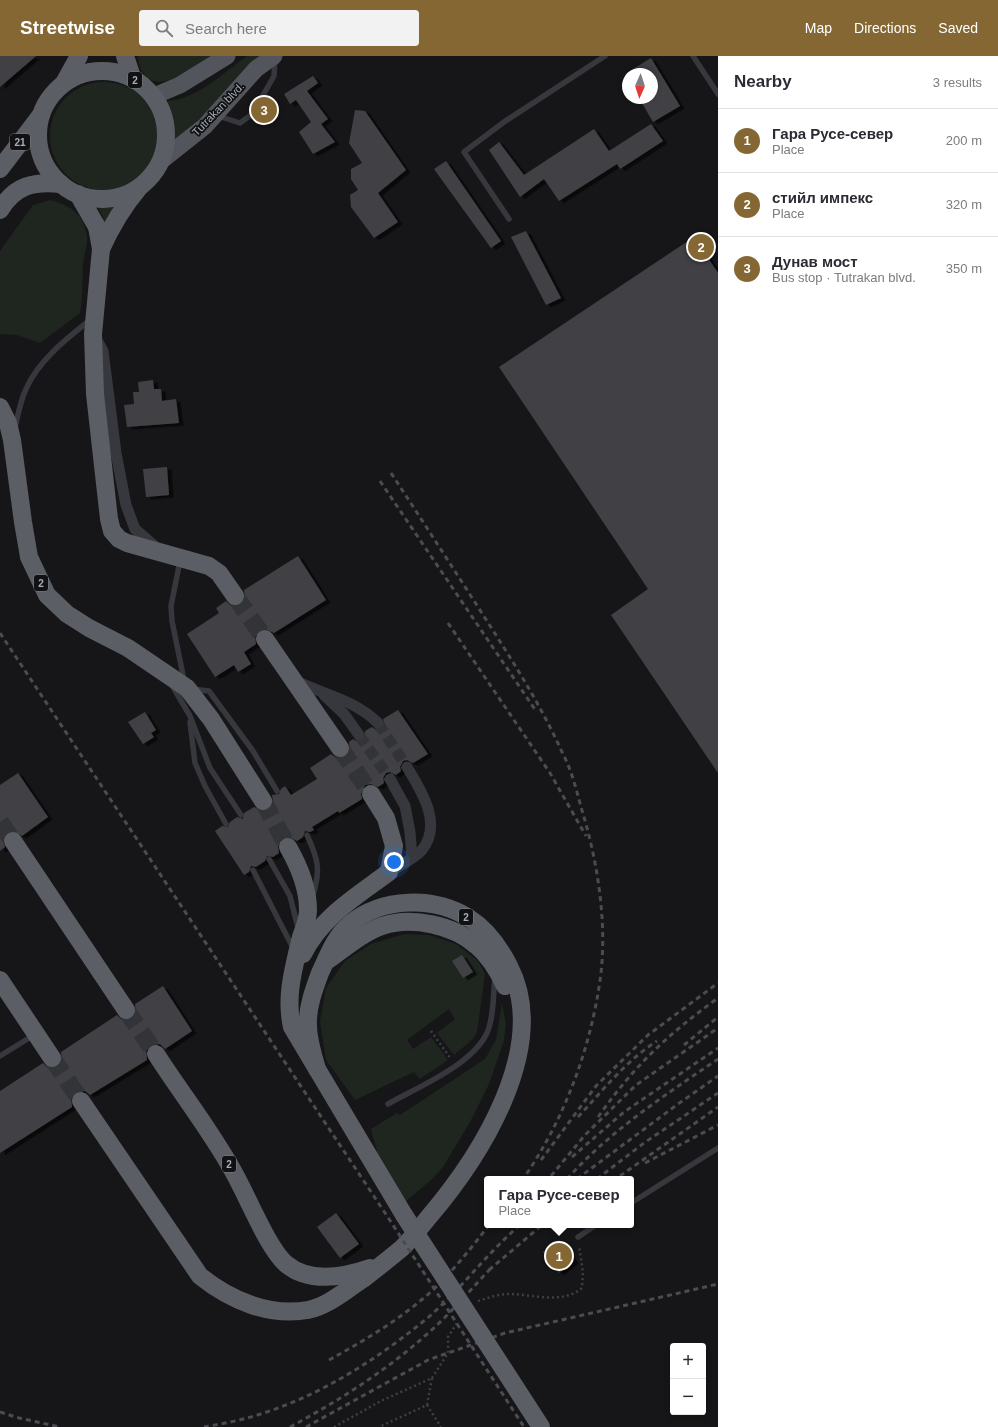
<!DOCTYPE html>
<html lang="en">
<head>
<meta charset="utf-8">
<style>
	body { margin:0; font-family:Arial,sans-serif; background:#f2f2f3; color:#2b2b33 }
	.controls { position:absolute; right:12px; bottom:12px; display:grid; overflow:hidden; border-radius:4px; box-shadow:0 2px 6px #0003 }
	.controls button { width:36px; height:36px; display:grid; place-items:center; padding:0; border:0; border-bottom:1px solid #e1e1e2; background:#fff; color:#2b2b33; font:20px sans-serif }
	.compass { position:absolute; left:622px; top:12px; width:36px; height:36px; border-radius:50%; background:#fff; box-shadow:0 2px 6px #0003; rotate:183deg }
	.you { position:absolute; left:394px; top:806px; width:14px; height:14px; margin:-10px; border:3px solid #fff; border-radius:50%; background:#1a73e8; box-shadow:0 0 0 6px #1a73e833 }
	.badge { display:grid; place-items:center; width:26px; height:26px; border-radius:50%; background:#856733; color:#fff; font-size:13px; font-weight:700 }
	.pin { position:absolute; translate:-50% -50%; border:2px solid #fff; box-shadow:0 1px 4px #0006 }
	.popup { position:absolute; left:484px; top:1120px; width:150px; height:52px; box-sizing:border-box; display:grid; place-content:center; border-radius:4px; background:#fff; filter:drop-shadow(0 1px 3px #0005); font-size:13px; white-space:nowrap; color:#7c7c81 }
	.popup b { font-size:15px; color:#2b2b33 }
	.popup::after { content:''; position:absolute; left:50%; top:100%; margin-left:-8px; border:8px solid transparent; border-top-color:#fff }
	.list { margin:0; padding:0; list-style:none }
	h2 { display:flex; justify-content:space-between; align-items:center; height:52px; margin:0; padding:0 16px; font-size:17px }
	h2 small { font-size:13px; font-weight:400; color:#7c7c81 }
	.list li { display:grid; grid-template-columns:26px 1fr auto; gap:12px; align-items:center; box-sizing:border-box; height:64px; padding:0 16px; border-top:1px solid #e1e1e2 }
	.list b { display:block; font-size:15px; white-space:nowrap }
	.list p { margin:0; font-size:13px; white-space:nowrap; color:#7c7c81 }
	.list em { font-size:13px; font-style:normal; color:#7c7c81 }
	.icon { flex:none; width:22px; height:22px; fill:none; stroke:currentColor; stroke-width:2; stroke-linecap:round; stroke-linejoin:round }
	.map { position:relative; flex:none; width:718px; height:1371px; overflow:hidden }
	header { display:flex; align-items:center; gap:24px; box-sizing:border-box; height:56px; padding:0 20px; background:#856733; color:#fff }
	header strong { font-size:19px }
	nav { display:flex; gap:22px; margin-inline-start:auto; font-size:14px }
	.search { width:280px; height:36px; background:#f2f2f3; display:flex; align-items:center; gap:10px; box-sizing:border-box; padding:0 14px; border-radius:4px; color:#7c7c81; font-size:15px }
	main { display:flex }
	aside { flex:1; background:#fff }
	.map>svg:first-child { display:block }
</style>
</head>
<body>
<header>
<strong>Streetwise</strong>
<div class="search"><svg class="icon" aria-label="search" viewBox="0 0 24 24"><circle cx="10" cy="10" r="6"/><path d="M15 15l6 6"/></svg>Search here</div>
<nav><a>Map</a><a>Directions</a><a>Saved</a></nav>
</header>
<main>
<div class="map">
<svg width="718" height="1371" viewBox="0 0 718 1371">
	<defs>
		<filter id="shadow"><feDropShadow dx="4.5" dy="2.5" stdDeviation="0" flood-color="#0009"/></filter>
	</defs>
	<rect width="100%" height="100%" fill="#161618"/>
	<!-- green -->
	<g fill="#1e261f">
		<path d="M138,0H214C193,14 143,50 138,0Z"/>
		<path d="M247,0H261L204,59L176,83L172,81V66L167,47L168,45C199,42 223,17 247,0Z"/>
		<circle cx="104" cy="80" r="54"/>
		<path d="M50,144C70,149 84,158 87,180C88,189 84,199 83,208C82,225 83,241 80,257L40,287L17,279L0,278V195L33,149Z"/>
		<polygon points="120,148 105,173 103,161 98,151 107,151"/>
		<polygon points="404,878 429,879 456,888 478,905 485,918 477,976 473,983 454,999 437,977 455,963 449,953 407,984 413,993 431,981 448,1004 420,1023 414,1016 355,1044 326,1004 320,965 326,932 345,905 371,888"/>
		<polygon points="502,947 506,968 504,984 489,1028 470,1066 443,1111 431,1124 406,1145 380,1107 371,1073 397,1057 400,1059 485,1003 496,984"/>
	</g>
	<!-- building -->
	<g fill="#404145" filter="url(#shadow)">
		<polygon points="0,0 36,0 0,31"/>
		<polygon points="651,2 680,50 653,66 639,42 652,42 652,18 625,18"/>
		<polygon points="313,20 318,27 307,35 328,63 321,68 335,86 313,98 299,76 311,66 296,44 290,48 284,38"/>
		<polygon points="355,54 365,55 406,114 378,137 398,166 374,182 351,151 350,139 358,134 351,123 351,113 362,107 349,87"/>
		<polygon points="651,68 663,85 620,113 617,108 559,145 544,123 520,141 489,94 499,86 524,119 594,73 609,95"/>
		<polygon points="446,105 501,185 491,192 434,113"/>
		<polygon points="526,175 561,242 546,249 511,181"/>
		<polygon points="694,181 718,217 718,717 611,559 648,533 499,311"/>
		<polygon points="153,324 154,333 161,333 162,345 176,343 179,367 127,371 124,349 134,348 133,336 139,336 138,326"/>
		<polygon points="167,411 169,439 146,441 143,413"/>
		<polygon points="298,500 326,544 274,577 265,573 259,575 255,579 256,588 244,596 251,608 238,616 234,609 215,621 187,578 219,557 216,552 226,545 231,550 236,550 241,548 245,540 244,534"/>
		<polygon points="398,654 428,698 413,707 407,704 403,705 400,711 401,715 396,719 390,716 386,717 383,722 384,727 378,731 371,728 365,729 361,738 362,743 339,757 338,755 312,771 314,774 310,776 305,775 303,781 297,785 289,781 283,782 278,790 279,797 273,801 267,800 265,805 256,811 251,810 249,816 244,819 215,775 222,770 228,771 230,766 237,761 243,763 244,757 254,751 263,755 269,754 273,745 272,739 279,738 281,733 285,730 291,739 317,723 310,712 331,698 336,702 346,701 350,696 349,686 353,683 356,685 363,685 365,682 365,675 372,671 376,674 381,673 385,669 383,663"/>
		<polygon points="145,656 156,674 151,677 154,681 143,688 128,666"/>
		<polygon points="18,717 48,761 22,780 13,775 7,777 3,785 5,791 0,795 0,729"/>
		<polygon points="462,899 473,916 463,922 452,905"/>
		<polygon points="163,930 192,975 165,993 160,988 151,989 146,994 147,1004 90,1039 85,1035 75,1036 71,1041 72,1051 0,1097 0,1035 43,1007 48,1012 57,1011 62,1006 61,996 117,959 122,964 131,963 136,958 135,948"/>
		<polygon points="336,1157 359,1188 340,1202 317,1171"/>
		<polygon points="559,1184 574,1205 559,1217 543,1196"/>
	</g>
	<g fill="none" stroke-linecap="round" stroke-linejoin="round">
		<!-- minor-tunnel -->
		<g stroke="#333438" stroke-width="11" stroke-dasharray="11 5.5" stroke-linecap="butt">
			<polyline points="378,667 407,711"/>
			<polyline points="359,679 390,723"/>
		</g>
		<!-- trunk-tunnel -->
		<g stroke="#333438" stroke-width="18" stroke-dasharray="18 9" stroke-linecap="butt">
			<polyline points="235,540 265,583"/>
			<polyline points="340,692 371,738"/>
			<polyline points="263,745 288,791"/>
			<polyline points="0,766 13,785"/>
			<polyline points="126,954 156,998"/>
			<polyline points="52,1002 81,1045"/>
		</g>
		<!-- path -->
		<g stroke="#3d3f44" stroke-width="2.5" stroke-dasharray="2 3" stroke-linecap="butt">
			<polyline points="431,975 451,1003"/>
			<path d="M478,1245C488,1242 498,1238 509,1238C532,1238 562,1249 582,1232L583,1216L579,1190"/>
			<polyline points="432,1322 448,1297 448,1281 457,1267"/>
			<polyline points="427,1349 441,1371"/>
			<polyline points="334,1371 381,1345 432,1322 427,1349 379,1371"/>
		</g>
		<!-- service -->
		<g stroke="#37383d" stroke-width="5.5">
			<polyline points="693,0 718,38"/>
			<polyline points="218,60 240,67 251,59 262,41 274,20 275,4"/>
			<polyline points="509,163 464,96 504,66 605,0"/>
			<path d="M15,372C18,359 20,346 26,333C38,305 66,283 90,264"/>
			<polyline points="180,505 171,550 172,565 184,624"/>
			<polyline points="173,631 190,660 210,712 241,759"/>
			<polyline points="193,633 209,635 253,695 277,735"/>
			<polyline points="190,666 195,707 205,730 226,768"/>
			<path d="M307,779C318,803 321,813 313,839"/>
			<polyline points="269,803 290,840 298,872"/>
			<polyline points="253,814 293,892"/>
			<polyline points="0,1000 34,979"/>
			<path d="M388,1048C418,1031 472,1009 487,977C494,961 493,939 495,922"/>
			<polyline points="631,1147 718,1092"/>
			<polyline points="578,1181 596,1169"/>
		</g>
		<!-- minor -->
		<g stroke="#37383d" stroke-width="11">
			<polyline points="95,281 103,295 116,397 126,449 135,473 158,493"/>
			<path d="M296,625C325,639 355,644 378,667"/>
			<polyline points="324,639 344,658 359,679"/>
			<polyline points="390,723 405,750 410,776 412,802"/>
			<path d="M389,816C399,810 414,803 422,794C443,768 421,734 407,711"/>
		</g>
		<!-- primary -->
		<g stroke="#53555c" stroke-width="17">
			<polyline points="154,40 180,29 227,0"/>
			<polyline points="161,105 205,70 256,13 274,0"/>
		</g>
		<!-- trunk -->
		<g stroke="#5b5e65" stroke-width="18">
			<polyline points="125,0 132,21"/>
			<circle cx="102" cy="79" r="64"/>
			<polyline points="64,27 79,0"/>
			<polyline points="0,113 41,59"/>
			<polyline points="78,138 97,171 101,193 93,278 95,338 109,463 112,475 119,483 127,487 209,510 219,517 235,540"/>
			<path d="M0,154C15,129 34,125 61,128"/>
			<path d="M101,193C111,171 122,152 138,133"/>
			<polyline points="0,351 8,367 12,384 23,466 29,501 47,539 67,558 89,572 128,592 187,632 211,663 263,745"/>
			<polyline points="265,583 340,692"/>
			<polyline points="13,785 126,954"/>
			<path d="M288,791C299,810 308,831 308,854C308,863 304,873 301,881C294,911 285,940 292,971L404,1159"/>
			<path d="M303,898C321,861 357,840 389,816L394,790L386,762L371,738"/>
			<path d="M328,904C345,892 362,877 382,870C412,860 454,869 477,890C490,901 498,915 505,930"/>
			<polyline points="0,924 52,1002"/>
			<path d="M156,998C181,1037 211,1075 233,1115C247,1139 267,1191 286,1208C310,1228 344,1221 370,1212"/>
			<path d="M81,1045L200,1220C230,1244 269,1261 308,1254C328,1250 346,1234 363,1223C376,1213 389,1203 402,1192C411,1183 420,1172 428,1162C480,1101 551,991 509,910C500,892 486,873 469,862C434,840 382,841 350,868C335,880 328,900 320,917C314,933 307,952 308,969C308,984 313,999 317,1013"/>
		</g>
		<!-- rail -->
		<g stroke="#4a4c52" stroke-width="3" stroke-dasharray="5 4" stroke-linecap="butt">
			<path d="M391,417C420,461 449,506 478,551C508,598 539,645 562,696C571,713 576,732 581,751C597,803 607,863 601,917C592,989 565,1063 523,1123"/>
			<polyline points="380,425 536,655"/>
			<polyline points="448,567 550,717 586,780"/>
			<polyline points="0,577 391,1166 524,1371"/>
			<polyline points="684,989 718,961"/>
			<path d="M578,1061C603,1034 626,1005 657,985"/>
			<path d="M598,1061C635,1009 667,979 718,942"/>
			<polyline points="572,1101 624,1056 718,992"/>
			<polyline points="541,1104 596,1030 648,979 718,927"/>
			<polyline points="645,1107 718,1069"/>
			<polyline points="551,1120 585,1079 636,1029 718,972"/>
			<polyline points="620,1120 718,1051"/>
			<path d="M567,1123C610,1075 665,1039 718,1003"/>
			<polyline points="577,1123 678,1048 718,1020"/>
			<polyline points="597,1123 644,1087 718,1037"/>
			<polyline points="489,1214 542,1169"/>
			<path d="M329,1304C367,1283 406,1260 437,1230C456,1211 473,1190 489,1169"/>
			<polyline points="0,1356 19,1362 60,1371"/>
			<path d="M204,1371C220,1368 238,1365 254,1360C316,1342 375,1305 425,1264C459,1236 486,1198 520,1169"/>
			<path d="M290,1371C342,1343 392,1311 436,1270C456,1251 474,1230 493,1210"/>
			<polyline points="306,1371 428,1304 505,1277 718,1228"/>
		</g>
		<!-- trunk-bridge -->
		<polyline stroke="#5b5e65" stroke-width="18" points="404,1159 541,1371"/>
	</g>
	<g text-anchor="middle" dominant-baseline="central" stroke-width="3.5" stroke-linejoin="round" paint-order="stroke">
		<!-- shield labels -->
		<g fill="#111113" stroke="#7b7e86" stroke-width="1">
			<rect x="128" y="16" width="14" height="16" rx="3"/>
			<rect x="10" y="78" width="20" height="16" rx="3"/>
			<rect x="34" y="519" width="14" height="16" rx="3"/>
			<rect x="459" y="853" width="14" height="16" rx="3"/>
			<rect x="222" y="1100" width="14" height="16" rx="3"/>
		</g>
		<g font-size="10" font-weight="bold" fill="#a8adb8">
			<text x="135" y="24">2</text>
			<text x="20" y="86">21</text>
			<text x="41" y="527">2</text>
			<text x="466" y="861">2</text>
			<text x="229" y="1108">2</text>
		</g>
		<!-- street labels -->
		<g font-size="11" fill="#a8adb8" stroke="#111113">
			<text transform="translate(218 53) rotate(-46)">Tutrakan blvd.</text>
		</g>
	</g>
</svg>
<div class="controls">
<button>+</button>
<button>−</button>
</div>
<svg class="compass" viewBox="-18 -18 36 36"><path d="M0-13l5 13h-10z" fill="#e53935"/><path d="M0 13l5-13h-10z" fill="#7c7c81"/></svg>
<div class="you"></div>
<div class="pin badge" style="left:559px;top:1200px">1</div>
<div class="popup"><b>Гара Русе-север</b>Place</div>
<div class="pin badge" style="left:701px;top:191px">2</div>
<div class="pin badge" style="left:264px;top:54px">3</div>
</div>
<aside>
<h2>Nearby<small>3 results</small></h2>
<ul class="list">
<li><span class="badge">1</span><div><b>Гара Русе-север</b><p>Place</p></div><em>200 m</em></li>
<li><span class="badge">2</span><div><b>стийл импекс</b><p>Place</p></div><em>320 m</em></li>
<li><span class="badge">3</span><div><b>Дунав мост</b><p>Bus stop · Tutrakan blvd.</p></div><em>350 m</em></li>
</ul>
</aside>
</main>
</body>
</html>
